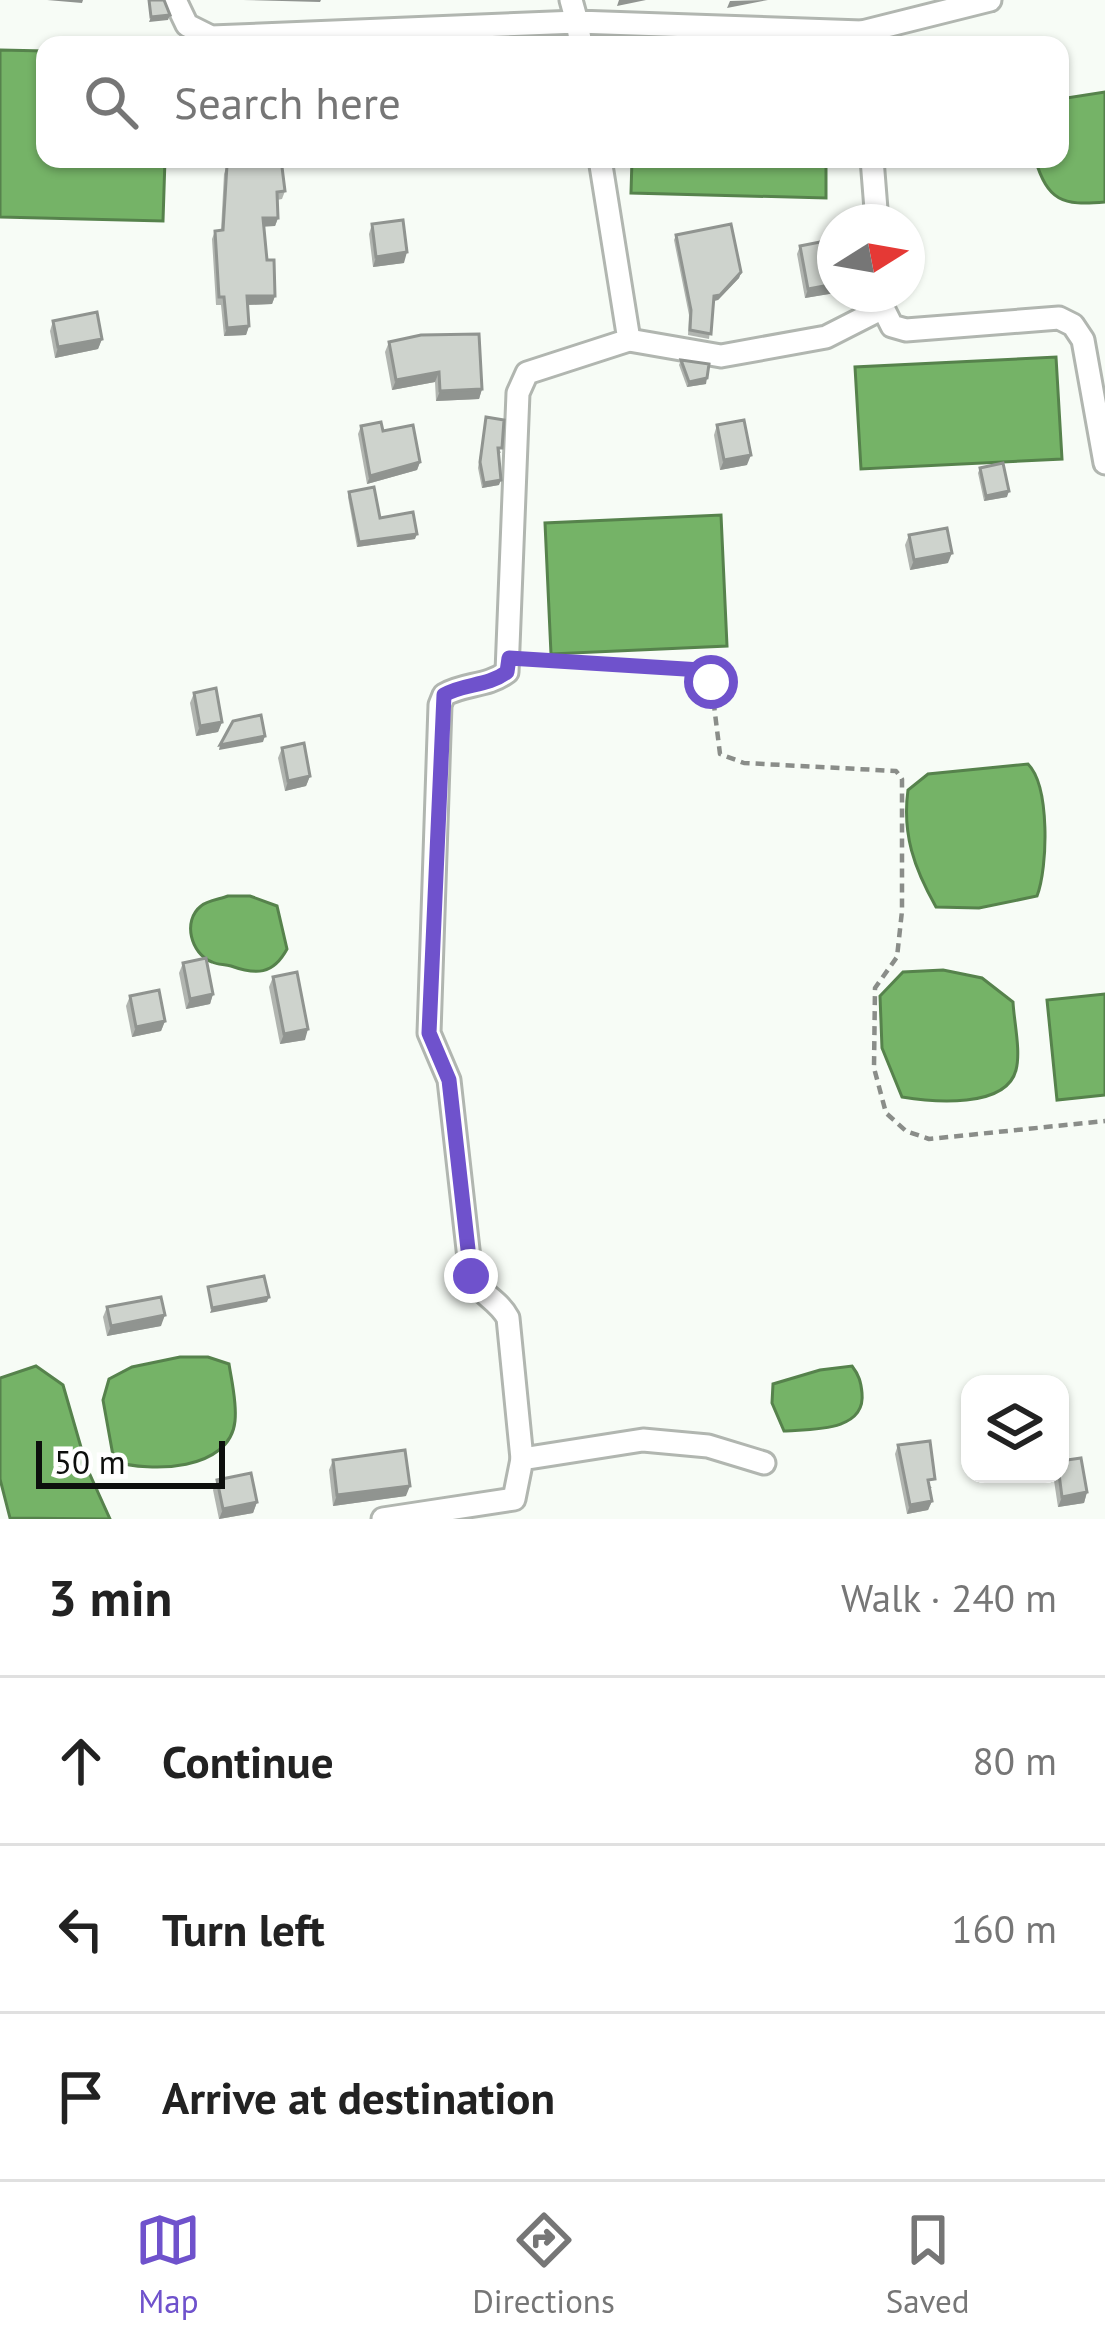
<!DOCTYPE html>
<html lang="en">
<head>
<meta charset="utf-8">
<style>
	body { margin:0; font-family:"PT Sans",sans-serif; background:#f6f6f6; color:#222 }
	.controls { position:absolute; right:36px; bottom:36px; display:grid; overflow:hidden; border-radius:24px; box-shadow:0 3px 9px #0004 }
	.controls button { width:108px; height:108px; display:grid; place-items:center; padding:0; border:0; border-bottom:3px solid #e0e0e0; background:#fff; color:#222; font:60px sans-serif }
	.compass { position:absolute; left:817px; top:204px; width:108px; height:108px; border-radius:50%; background:#fff; box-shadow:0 3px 9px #0004; rotate:79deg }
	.scale { position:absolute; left:36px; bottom:30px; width:189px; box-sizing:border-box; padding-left:12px; border:6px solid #0d0f0d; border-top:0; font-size:33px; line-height:42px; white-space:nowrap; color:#0d0f0d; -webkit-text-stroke:9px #fff; paint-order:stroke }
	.stop { position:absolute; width:36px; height:36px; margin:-27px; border:9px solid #6f52cc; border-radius:50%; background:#fff }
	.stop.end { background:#6f52cc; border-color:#fff; box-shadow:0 3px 12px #0008 }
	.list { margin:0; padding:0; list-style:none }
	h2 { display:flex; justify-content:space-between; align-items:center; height:156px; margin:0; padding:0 48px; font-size:51px }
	h2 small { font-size:39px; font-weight:400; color:#767676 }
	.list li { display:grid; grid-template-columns:78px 1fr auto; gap:36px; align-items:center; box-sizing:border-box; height:168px; padding:0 48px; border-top:3px solid #e0e0e0 }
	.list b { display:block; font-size:45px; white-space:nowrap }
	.list em { font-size:39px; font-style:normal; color:#767676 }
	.icon { flex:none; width:66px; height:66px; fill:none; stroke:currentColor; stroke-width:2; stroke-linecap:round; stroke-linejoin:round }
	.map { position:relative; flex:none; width:1105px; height:1519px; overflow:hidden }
	.search { position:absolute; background:#fff; box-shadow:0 3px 9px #0004; left:36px; right:36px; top:36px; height:132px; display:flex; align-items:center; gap:30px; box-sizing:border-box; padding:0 42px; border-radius:24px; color:#767676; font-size:45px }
	.sheet { height:660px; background:#fff }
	nav { display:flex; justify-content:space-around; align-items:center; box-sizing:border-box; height:168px; border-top:3px solid #e0e0e0; background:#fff; font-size:33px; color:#767676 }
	nav a { display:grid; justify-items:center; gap:6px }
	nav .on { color:#6f52cc }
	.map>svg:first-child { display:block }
</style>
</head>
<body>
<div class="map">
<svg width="1105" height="1519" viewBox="0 0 1105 1519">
	<rect width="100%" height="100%" fill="#f7fcf6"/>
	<!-- water -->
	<g fill="#75b367" stroke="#56824c" stroke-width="3">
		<polygon points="0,50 45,51 45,159 165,159 163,221 0,217"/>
		<path d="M1105,92V202C1062,206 1048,201 1035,159H1060V99Z"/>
		<polygon points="632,159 826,159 826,198 631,193"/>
		<polygon points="1056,357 1062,459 861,469 855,367"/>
		<polygon points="721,515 727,646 551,654 545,523"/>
		<path d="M1028,764C1050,786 1048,867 1037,896L979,908L936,907C914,868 902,834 908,790L928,774Z"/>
		<path d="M228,896H250L277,906L287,949C273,975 256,975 231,966C224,964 218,965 212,962C191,954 182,921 201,906C206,901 220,899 228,896Z"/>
		<path d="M943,970L982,978L1013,1002C1014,1022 1021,1051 1016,1070C1006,1109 932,1102 902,1097L882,1048L880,996L903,972Z"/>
		<polygon points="1105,994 1105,1095 1057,1100 1047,1000"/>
		<path d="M180,1357H208L229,1364C232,1383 237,1403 235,1421C230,1471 150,1473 114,1461L103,1400L109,1379L132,1367Z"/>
		<polygon points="36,1366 63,1385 87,1468 110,1519 10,1518 0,1479 0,1378"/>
		<path d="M852,1366C859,1375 861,1382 862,1393C866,1432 811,1429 784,1431L772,1403L773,1384L820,1370Z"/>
	</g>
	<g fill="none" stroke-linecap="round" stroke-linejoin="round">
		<!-- street casing -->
		<g stroke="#b1b6b0" stroke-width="27">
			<g id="street">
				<polyline points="175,0 187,25 211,37 577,22 581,45"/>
				<polyline points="571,0 577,22 862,32 863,45"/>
				<polyline points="862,32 990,0"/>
				<polyline points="872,159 877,222"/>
				<polyline points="882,294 883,308 892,326 906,330 1059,318 1073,325 1083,340 1105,463"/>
				<polyline points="629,340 721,356 826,337 883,308"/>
				<path d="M522,1459L508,1318C498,1299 480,1295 471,1276L449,1080L429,1033L440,705L444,695C464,683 487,687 507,672L518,393L527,373L629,340L600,159"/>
				<polyline points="383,1519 514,1499 522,1459 643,1440 708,1446 764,1463"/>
			</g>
		</g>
		<!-- path -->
		<polyline stroke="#8a8d89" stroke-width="4.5" stroke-dasharray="9 6" stroke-linecap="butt" points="527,659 701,670 711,681 720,754 744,763 896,771 902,779 902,911 897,957 875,988 874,1068 886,1113 906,1131 929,1139 1105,1121"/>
		<!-- street -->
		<use href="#street" stroke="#fff" stroke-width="21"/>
	</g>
	<!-- wall -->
	<g fill="#b1b5b0">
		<polygon points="242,159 281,159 285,191 282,199 277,200 278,218 275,226 264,226 267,260 275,296 272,304 248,305 249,326 246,335 224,336 221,305 216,305 212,239 215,231 221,230 224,174 227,165 243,165"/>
		<polygon points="372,224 404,263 373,267 369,234"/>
		<polygon points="676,235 741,272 739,278 718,300 714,301 709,339 688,335 689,315 674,240"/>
		<polygon points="835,235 835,293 805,298 797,254 800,246 835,239"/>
		<polygon points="53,321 102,339 98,349 55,358 50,331"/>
		<polygon points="389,342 482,389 479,399 436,401 435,382 392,390 385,352"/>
		<polygon points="681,360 706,384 687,387 679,365"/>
		<polygon points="486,417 501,453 498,453 499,485 482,488 478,468"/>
		<polygon points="717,425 747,465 720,470 714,435"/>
		<polygon points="361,426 383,431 420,462 417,470 367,484 358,434"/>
		<polygon points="980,468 1007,497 984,501 978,473"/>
		<polygon points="349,492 380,518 415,539 357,547 348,497"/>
		<polygon points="909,535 948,563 910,570 905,545"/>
		<polygon points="194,693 222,722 218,732 196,736 190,703"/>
		<polygon points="282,748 310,776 306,786 285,791 278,758"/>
		<polygon points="183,963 213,994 210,1004 186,1009 179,973"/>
		<polygon points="273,977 305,1040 280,1044 269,987"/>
		<polygon points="130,996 165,1021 161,1031 132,1037 126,1006"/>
		<polygon points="107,1307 161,1326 107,1336 103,1317"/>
		<polygon points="898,1445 932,1488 929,1488 932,1501 928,1510 907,1514 895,1454"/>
		<polygon points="333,1460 406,1496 333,1506 329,1470"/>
		<polygon points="1053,1474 1060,1474 1087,1492 1084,1503 1058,1507"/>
		<polygon points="217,1480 257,1502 253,1513 219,1519 213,1490"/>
	</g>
	<!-- shaded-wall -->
	<g fill="#909490">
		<polygon points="47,0 83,0 82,3"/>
		<polygon points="243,0 321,0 320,2"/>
		<polygon points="619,0 646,0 617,6"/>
		<polygon points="768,0 727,8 730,1"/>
		<polygon points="170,15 168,20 149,22 151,17"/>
		<polygon points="263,218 278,218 275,226 260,227"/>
		<polygon points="407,252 404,263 373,267 376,257"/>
		<polygon points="741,272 739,278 718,300 712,301 714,296"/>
		<polygon points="835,284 835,293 805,298 808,289"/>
		<polygon points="247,296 275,296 272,304 244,305"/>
		<polygon points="249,326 246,335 224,336 227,328"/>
		<polygon points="102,339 98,349 55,358 58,347"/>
		<polygon points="439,372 435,382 392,390 396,380"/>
		<polygon points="707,378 706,384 687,387 689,382"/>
		<polygon points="482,389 479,399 436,401 440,391"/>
		<polygon points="751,455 747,465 720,470 724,460"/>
		<polygon points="420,462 417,470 367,484 370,476"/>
		<polygon points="501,480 499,485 482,488 484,483"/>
		<polygon points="1009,491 1007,497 984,501 986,496"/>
		<polygon points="417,534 415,539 357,547 359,542"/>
		<polygon points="952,553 948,563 910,570 914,560"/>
		<polygon points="222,722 218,732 196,736 200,726"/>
		<polygon points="265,736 263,742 219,750 220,745"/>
		<polygon points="310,776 306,786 285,791 288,781"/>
		<polygon points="213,994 210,1004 186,1009 190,999"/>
		<polygon points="165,1021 161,1031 132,1037 136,1027"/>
		<polygon points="308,1029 305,1040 280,1044 284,1034"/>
		<polygon points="269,1297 267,1302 210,1313 212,1308"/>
		<polygon points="165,1315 161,1326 107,1336 111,1326"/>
		<polygon points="410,1486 406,1496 333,1506 337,1495"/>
		<polygon points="1087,1492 1084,1503 1058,1507 1062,1497"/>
		<polygon points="932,1501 928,1510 907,1514 910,1505"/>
		<polygon points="257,1502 253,1513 219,1519 223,1509"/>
	</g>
	<!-- building -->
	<g fill="#ced3cd" stroke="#909490" stroke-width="3">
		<polygon points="149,0 164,0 170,15 151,17"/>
		<polygon points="246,159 281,159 285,191 277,192 278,218 263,218 267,260 274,260 275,296 247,296 249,326 227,328 224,297 219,297 215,231 223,230 227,165 247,166"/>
		<polygon points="403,220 407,252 376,257 372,224"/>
		<polygon points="731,224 741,272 720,295 714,296 711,334 690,330 691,310 676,235"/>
		<polygon points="835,239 835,284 808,289 800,246"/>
		<polygon points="97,312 102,339 58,347 53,321"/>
		<polygon points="479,334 482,389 440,391 439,372 396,380 389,342 421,335"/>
		<polygon points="681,360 709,364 707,378 689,382"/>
		<polygon points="486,417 504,420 502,448 498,448 501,480 484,483 480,462"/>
		<polygon points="744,420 751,455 724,460 717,425"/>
		<polygon points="381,422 383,431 413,425 420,462 370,476 361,426"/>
		<polygon points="1003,463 1009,491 986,496 980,468"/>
		<polygon points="374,487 380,518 413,512 417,534 359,542 349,492"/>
		<polygon points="947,528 952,553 914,560 909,535"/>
		<polygon points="216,688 222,722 200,726 194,693"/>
		<polygon points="261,715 265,736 220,745 233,721"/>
		<polygon points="304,743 310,776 288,781 282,748"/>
		<polygon points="206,958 213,994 190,999 183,963"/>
		<polygon points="297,972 308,1029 284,1034 273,977"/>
		<polygon points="159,990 165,1021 136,1027 130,996"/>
		<polygon points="264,1276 269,1297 212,1308 208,1287"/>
		<polygon points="161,1297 165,1315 111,1326 107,1307"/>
		<polygon points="930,1441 935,1479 928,1480 932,1501 910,1505 898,1445"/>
		<polygon points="405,1450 410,1486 337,1495 333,1460"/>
		<polygon points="1081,1458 1087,1492 1062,1497 1059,1474 1060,1461"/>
		<polygon points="251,1473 257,1502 223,1509 217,1480"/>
	</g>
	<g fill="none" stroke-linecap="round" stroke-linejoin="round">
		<!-- route -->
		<path stroke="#6f52cc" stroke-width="15" d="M471,1276L449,1080L429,1033L444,695C464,683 487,687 507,672L509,658L701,670L711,682"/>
	</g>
</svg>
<div class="controls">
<button><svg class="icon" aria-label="layers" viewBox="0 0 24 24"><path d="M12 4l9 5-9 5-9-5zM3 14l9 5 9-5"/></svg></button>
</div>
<svg class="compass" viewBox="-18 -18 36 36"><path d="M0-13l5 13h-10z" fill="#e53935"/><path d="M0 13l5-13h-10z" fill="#767676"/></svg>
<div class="scale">50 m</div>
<div class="stop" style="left:711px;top:682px"></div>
<div class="stop end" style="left:471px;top:1276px"></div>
<div class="search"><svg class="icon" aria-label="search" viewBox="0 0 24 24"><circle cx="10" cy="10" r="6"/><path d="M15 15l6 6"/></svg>Search here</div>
</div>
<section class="sheet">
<h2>3 min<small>Walk · 240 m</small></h2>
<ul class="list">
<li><svg class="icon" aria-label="ahead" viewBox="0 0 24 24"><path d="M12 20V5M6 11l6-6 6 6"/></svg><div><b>Continue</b></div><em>80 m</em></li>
<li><svg class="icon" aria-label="left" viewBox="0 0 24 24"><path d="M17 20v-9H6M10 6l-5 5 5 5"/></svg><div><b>Turn left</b></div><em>160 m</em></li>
<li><svg class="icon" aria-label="arrive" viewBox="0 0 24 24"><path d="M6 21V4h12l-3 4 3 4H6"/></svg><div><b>Arrive at destination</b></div></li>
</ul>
</section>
<nav>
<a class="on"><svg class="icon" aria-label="map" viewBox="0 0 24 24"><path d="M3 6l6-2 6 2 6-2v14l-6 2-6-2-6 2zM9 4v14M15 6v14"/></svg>Map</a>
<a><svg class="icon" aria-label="directions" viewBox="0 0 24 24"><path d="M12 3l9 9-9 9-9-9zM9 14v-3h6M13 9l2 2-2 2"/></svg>Directions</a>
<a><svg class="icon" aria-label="saved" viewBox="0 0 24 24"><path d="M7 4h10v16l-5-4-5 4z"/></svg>Saved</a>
</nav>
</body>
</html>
